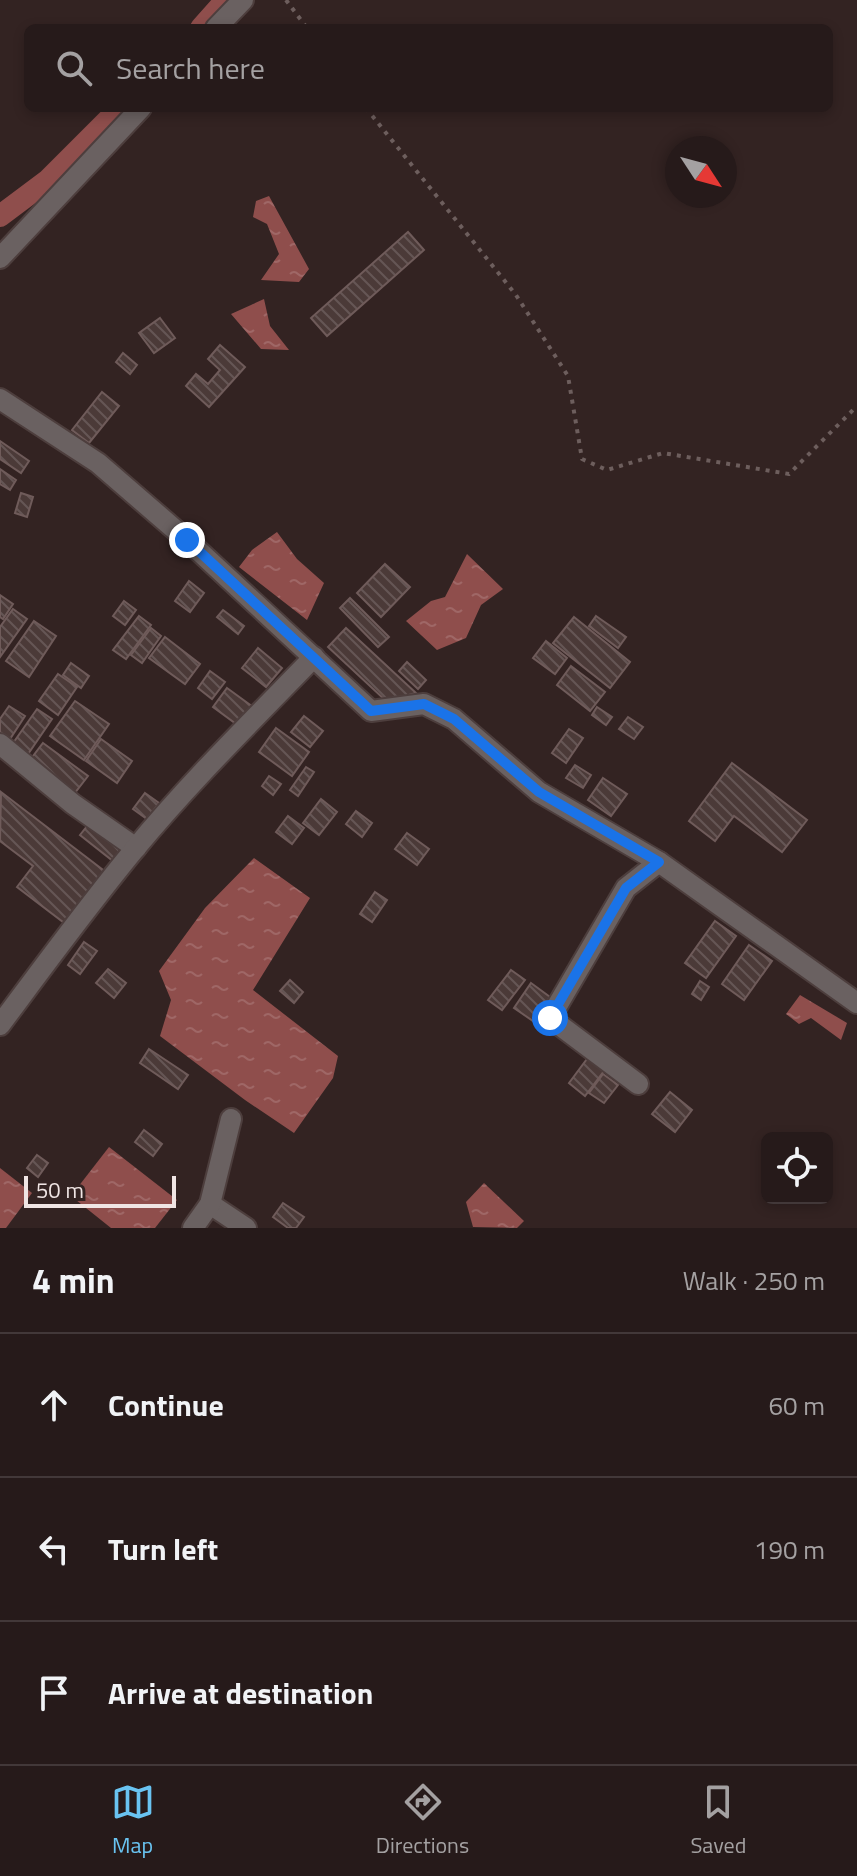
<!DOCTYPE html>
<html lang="en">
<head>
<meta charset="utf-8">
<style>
	body { margin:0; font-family:"Titillium Web",sans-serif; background:#322727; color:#f1f3f6 }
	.controls { position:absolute; right:24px; bottom:24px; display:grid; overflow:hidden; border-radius:12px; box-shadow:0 4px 12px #0003 }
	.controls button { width:72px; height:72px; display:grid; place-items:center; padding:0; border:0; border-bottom:2px solid #423839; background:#261a1a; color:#f1f3f6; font:40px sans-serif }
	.compass { position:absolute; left:665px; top:136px; width:72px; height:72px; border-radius:50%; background:#261a1a; box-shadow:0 4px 12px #0003; rotate:126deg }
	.scale { position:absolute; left:24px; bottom:20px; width:152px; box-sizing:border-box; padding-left:8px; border:4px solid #f0e5e4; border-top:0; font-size:22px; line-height:28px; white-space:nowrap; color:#f0e5e4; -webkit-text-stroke:6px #332322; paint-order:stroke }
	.stop { position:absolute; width:24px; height:24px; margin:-18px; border:6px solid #1a73e8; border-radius:50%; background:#fff }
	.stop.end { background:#1a73e8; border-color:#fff; box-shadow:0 2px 8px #0008 }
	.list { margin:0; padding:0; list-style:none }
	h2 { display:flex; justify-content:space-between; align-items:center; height:104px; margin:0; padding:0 32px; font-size:34px }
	h2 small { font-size:26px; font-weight:400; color:#a4a1a2 }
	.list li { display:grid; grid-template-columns:52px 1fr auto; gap:24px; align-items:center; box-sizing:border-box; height:144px; padding:0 32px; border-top:2px solid #423839 }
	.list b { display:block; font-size:30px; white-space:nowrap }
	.list em { font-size:26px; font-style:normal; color:#a4a1a2 }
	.icon { flex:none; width:44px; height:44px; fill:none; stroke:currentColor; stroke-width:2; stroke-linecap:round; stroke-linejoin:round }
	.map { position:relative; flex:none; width:857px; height:1228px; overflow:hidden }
	.search { position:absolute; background:#261a1a; box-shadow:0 4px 12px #0003; left:24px; right:24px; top:24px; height:88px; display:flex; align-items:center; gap:20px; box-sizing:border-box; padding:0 28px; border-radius:12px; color:#a4a1a2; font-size:30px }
	.sheet { height:536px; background:#261a1a }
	nav { display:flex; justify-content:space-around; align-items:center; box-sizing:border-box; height:112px; border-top:2px solid #423839; background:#261a1a; font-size:22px; color:#a4a1a2 }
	nav a { display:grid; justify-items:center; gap:4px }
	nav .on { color:#69c3f1 }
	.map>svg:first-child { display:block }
</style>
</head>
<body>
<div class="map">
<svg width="857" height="1228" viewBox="0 0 857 1228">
	<defs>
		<pattern id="water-ripples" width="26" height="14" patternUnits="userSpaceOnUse" patternTransform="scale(2)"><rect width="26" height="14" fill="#8f4e4c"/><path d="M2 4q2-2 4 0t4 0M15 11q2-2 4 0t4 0" fill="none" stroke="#9f6766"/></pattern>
		<pattern id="building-back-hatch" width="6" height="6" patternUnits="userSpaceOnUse" patternTransform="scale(2)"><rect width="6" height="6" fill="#4b3a38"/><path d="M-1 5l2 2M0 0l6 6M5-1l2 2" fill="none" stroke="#655655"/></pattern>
	</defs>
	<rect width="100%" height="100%" fill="#332322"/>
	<!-- water -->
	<g fill="url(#water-ripples)">
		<polygon points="269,196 309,269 299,282 261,280 279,254 267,224 253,217 256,201"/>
		<polygon points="264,299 270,326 289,350 261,349 231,314"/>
		<polygon points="277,532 297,559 324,583 307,620 239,567 252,550"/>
		<polygon points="467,554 503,589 481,605 466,638 437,650 406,621 431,601 445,597"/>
		<polygon points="254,858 310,898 253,990 338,1056 333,1078 294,1133 245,1100 160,1036 171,1000 159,971 205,908"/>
		<polygon points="800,995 847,1023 841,1040 811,1018 799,1024 786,1014"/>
		<polygon points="109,1147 177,1200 155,1228 111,1228 71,1196"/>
		<polygon points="0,1168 32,1193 6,1228 0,1228"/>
		<polygon points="484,1183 524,1221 517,1228 473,1227 466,1202"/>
	</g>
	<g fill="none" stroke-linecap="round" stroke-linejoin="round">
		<!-- canal -->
		<g stroke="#8f4e4c" stroke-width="22">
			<polyline points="201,28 226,0"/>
			<polyline points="0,216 48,180 120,108"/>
		</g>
	</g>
	<!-- building -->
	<g fill="url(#building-back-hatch)" stroke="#6f5b5a" stroke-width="2">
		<polygon points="408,232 424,250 327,336 311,318"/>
		<polygon points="160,318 175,338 154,353 139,333"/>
		<polygon points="220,345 245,367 209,407 186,386 196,374 208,384 220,370 208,359"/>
		<polygon points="123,353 137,365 130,374 116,362"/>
		<polygon points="102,392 119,406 89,443 72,430"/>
		<polygon points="0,441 29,461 21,473 0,459"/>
		<polygon points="0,469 16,480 10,490 0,484"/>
		<polygon points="21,493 33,497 27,517 15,513"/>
		<polygon points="385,564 410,587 381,617 357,593"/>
		<polygon points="189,581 204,593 190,612 175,601"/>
		<polygon points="0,595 13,604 3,619 0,617"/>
		<polygon points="350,598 389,637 378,647 340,608"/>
		<polygon points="124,601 136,610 125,625 113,616"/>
		<polygon points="13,609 27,619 0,657 0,627"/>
		<polygon points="223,610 244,626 238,634 217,617"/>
		<polygon points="139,616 151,625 126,659 113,650"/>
		<polygon points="596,616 626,637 618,648 589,626"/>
		<polygon points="574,617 630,662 610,688 553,643"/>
		<polygon points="34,621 56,636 29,677 6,661"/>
		<polygon points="151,628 161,636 142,663 131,655"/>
		<polygon points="346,628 416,693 386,701 328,647"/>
		<polygon points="165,637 200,664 185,684 149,658"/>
		<polygon points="546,641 567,658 555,674 533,658"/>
		<polygon points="258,648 282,668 266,687 242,668"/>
		<polygon points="407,662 426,680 418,689 399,671"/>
		<polygon points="71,663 89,676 81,688 63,675"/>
		<polygon points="571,666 605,692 590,711 557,685"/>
		<polygon points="210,671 225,682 212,699 198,688"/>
		<polygon points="58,674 77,687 58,715 39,701"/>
		<polygon points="227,688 253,707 239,726 213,707"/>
		<polygon points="75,701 109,724 84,760 50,736"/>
		<polygon points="9,706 25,716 10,739 0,732 0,719"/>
		<polygon points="597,707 612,717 606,725 592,715"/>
		<polygon points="37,709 52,719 26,757 11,746"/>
		<polygon points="304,716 323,731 310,747 291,732"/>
		<polygon points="628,717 643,727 634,739 619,729"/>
		<polygon points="276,728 309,752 292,776 259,752"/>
		<polygon points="569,729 583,738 566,763 552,753"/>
		<polygon points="101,739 132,761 117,783 86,761"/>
		<polygon points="43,743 88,776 74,794 30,760"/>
		<polygon points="732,763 807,820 782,852 734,816 715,841 689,821"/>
		<polygon points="575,765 591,775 583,788 566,778"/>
		<polygon points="306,767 314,772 298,796 290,790"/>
		<polygon points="269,776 281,784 273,795 262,786"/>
		<polygon points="603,778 627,794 611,816 588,800"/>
		<polygon points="1,792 107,873 67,925 17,887 33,866 0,841"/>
		<polygon points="145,793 159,803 147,819 133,809"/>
		<polygon points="321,799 337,812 319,835 303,823"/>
		<polygon points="356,811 372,823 362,837 346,824"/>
		<polygon points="288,816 304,828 292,844 276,832"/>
		<polygon points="92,820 130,850 118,865 80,835"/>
		<polygon points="407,833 429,849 417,865 395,849"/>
		<polygon points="375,892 387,900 372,922 360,914"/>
		<polygon points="715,921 736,936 706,978 685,963"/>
		<polygon points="84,942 97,951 80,974 68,965"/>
		<polygon points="749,945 772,961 744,1000 722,984"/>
		<polygon points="108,969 126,983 114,998 96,983"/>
		<polygon points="511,970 525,980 502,1010 488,1000"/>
		<polygon points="290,980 303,992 294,1003 280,991"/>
		<polygon points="700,981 709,987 701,1000 692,994"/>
		<polygon points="531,983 550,997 533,1021 514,1008"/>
		<polygon points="149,1049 188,1075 178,1089 140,1063"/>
		<polygon points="590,1055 607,1067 585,1096 569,1083"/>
		<polygon points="603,1074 618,1085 604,1103 589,1093"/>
		<polygon points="670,1092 692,1110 675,1132 652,1114"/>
		<polygon points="144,1130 162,1144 153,1156 135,1142"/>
		<polygon points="37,1155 48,1163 38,1177 27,1168"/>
		<polygon points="283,1203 304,1217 296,1228 288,1228 273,1217"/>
	</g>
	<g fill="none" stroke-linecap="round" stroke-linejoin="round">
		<!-- street casing -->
		<g stroke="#4d3e3d" stroke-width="24">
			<g id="street">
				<polyline points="216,28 243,0"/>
				<polyline points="0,258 141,108"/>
				<polyline points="0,399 98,463 187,540 371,711 424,704 454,719 539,792 659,862 857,1003"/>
				<polyline points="0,744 73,804 136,848"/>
				<path d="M0,1025C44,966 87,907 134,850C190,782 253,720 314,657"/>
				<polyline points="638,1084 550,1018 626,888 659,862"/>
				<polyline points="210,1204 246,1228"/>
				<polyline points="193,1228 210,1204 231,1119"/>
			</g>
		</g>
		<!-- path -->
		<g stroke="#6d5e5d" stroke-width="4" stroke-dasharray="4 6" stroke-linecap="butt">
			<polyline points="286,0 307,28"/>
			<polyline points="366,108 516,295 568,376 582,459 607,470 663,453 789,474 857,406"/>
		</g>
		<!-- street -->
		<use href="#street" stroke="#6a6161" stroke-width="20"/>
	</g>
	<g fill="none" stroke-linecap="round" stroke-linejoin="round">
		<!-- route -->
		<polyline stroke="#1a73e8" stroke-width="10" points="187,540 371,711 424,704 454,719 539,792 659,862 626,888 550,1018"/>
	</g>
</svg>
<div class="controls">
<button><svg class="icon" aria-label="locate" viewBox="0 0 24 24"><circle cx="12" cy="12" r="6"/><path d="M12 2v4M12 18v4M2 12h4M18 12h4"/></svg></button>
</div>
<svg class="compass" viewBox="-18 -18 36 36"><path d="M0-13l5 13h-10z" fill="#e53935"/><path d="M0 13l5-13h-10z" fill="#a4a1a2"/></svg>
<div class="scale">50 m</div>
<div class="stop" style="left:550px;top:1018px"></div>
<div class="stop end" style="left:187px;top:540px"></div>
<div class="search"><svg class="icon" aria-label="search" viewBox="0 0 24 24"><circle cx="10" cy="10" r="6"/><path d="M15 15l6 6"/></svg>Search here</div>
</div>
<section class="sheet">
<h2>4 min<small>Walk · 250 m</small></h2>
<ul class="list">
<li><svg class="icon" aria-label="ahead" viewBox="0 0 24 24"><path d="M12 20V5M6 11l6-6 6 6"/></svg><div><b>Continue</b></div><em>60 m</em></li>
<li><svg class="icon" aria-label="left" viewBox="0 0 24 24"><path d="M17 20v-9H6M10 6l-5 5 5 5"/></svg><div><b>Turn left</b></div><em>190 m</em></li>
<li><svg class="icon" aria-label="arrive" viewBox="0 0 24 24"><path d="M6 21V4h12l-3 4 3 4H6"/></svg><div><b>Arrive at destination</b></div></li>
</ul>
</section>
<nav>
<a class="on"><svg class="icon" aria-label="map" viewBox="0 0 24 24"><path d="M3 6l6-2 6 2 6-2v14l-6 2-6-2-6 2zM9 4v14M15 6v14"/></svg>Map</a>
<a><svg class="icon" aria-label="directions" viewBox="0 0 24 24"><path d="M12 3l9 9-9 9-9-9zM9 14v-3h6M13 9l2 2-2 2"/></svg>Directions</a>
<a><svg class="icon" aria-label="saved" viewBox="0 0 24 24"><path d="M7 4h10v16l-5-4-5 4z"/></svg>Saved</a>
</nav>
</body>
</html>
